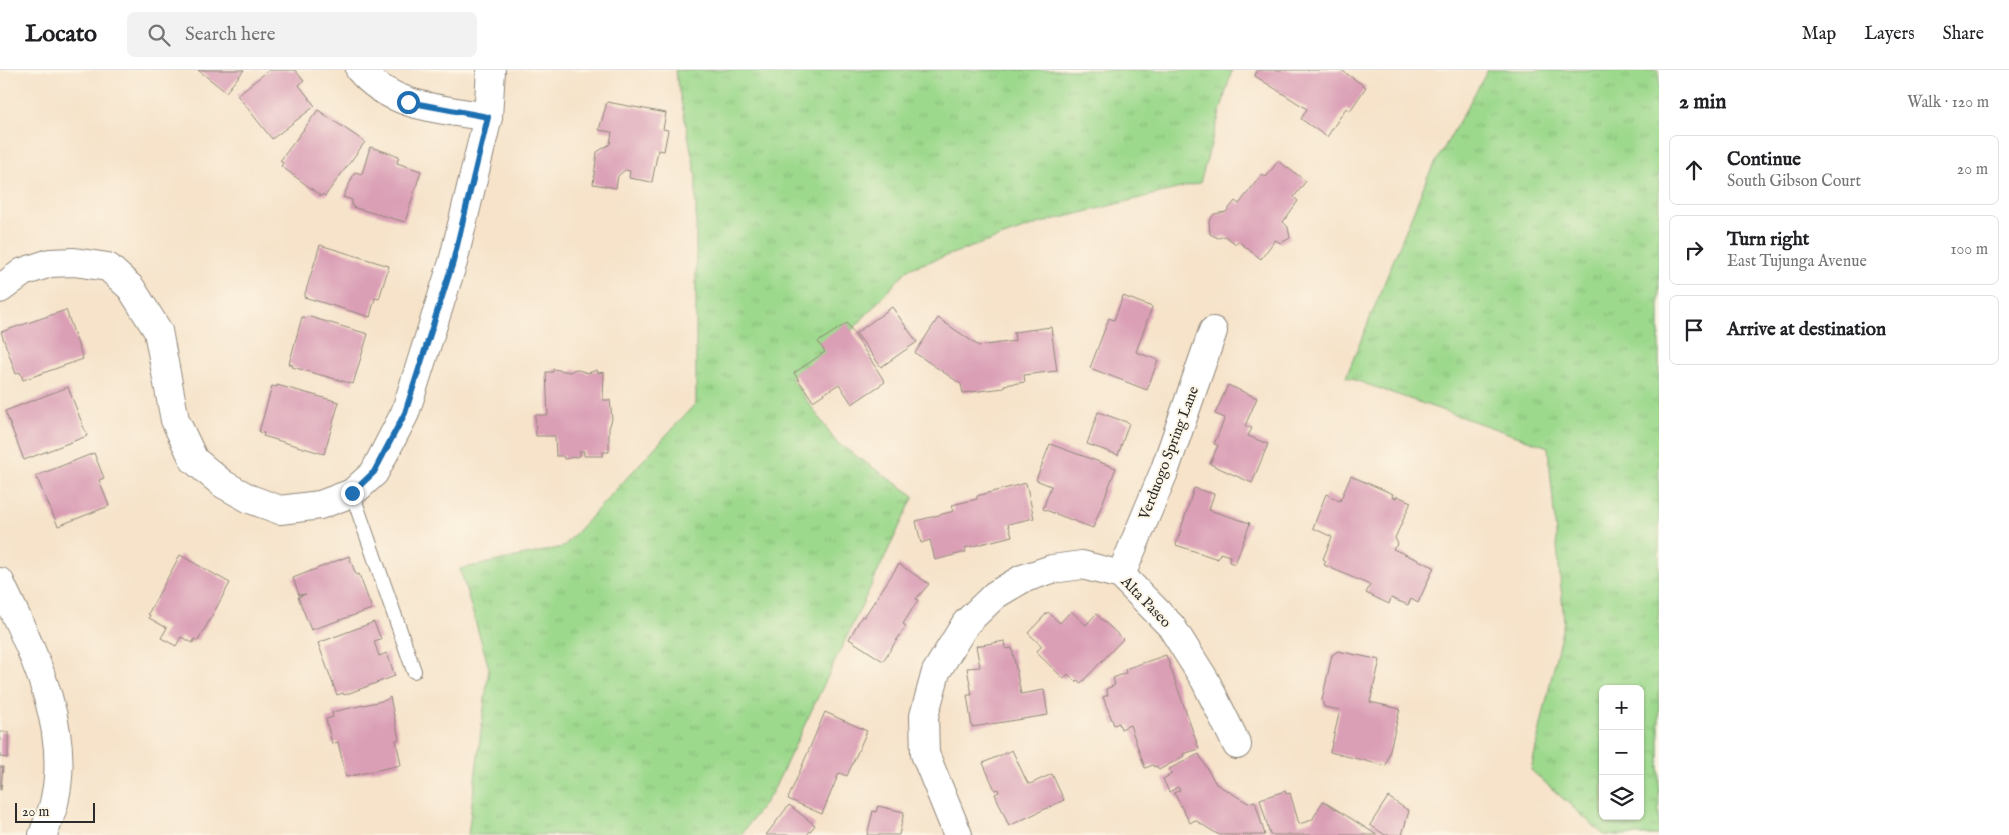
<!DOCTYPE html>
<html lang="en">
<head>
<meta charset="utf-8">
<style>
	body { margin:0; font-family:"IM FELL English",serif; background:#f2f2f2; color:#202124 }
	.controls { position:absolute; right:15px; bottom:15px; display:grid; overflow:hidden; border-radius:8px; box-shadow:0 1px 4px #0004 }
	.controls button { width:45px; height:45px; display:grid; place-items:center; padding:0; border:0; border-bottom:1px solid #e0e0e0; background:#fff; color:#202124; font:25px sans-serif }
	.scale { position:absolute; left:15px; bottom:12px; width:80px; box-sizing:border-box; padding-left:5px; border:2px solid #2b2b2b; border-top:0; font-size:14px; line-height:18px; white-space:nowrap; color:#2b2b2b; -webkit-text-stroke:4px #fcf5e5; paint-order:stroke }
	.stop { position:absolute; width:15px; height:15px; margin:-11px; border:4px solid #1f6fb2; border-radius:50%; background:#fff }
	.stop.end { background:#1f6fb2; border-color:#fff; box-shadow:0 1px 5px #0008 }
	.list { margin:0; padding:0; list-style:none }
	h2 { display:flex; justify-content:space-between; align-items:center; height:65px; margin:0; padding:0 20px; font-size:21px }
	h2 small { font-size:16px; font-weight:400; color:#757577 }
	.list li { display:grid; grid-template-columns:32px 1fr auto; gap:15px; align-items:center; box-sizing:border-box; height:70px; margin:0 10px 10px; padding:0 10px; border:1px solid #e0e0e0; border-radius:8px }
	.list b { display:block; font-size:19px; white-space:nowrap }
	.list p { margin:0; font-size:16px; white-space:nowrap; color:#757577 }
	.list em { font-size:16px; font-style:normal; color:#757577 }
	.icon { flex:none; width:28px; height:28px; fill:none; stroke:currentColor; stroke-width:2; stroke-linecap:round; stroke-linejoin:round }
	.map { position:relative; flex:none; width:1659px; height:765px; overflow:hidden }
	header { display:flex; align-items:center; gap:30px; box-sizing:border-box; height:70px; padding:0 25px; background:#fff; border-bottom:1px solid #e0e0e0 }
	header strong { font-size:24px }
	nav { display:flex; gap:28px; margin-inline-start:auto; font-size:18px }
	.search { width:350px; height:45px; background:#f2f2f2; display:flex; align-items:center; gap:12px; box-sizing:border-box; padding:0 18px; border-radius:8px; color:#757577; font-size:19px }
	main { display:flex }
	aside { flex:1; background:#fff }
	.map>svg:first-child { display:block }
</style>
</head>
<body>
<header>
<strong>Locato</strong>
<div class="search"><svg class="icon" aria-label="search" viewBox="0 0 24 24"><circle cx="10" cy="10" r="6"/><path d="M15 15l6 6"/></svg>Search here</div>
<nav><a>Map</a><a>Layers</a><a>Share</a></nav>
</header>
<main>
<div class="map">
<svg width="1659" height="765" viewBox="0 0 1659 765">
	<defs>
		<pattern id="grass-tufts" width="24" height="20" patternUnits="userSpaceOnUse" patternTransform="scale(1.25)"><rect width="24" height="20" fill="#9dd98d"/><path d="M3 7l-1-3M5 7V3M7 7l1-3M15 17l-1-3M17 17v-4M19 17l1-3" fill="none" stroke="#87ba7a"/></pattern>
	</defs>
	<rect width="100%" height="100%" fill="#fcf5e5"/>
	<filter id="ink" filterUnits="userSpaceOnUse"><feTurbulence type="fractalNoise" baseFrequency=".02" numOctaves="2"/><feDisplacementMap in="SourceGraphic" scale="10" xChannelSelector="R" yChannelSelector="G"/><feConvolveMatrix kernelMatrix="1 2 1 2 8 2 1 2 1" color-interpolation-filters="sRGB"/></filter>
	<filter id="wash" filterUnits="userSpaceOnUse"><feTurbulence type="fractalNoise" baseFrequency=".0096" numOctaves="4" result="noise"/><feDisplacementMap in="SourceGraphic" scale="20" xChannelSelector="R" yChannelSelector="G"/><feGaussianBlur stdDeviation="1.12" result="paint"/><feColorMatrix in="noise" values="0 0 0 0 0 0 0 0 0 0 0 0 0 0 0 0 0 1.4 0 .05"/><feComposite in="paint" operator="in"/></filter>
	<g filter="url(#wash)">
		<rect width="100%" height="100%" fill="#f6e3ca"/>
		<!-- grass -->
		<g fill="url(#grass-tufts)" stroke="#64825c" fill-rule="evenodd">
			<polygon points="675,0 1232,0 1200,113 1041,153 908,199 845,268 791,308 836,372 914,426 773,721 741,765 468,765 489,598 460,499 563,477 696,333 696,105"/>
			<path d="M1488,0H1659V765H1604L1531,700L1564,551L1548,377L1346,307L1427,108ZM1603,619H1640V746H1603Z"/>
		</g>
		<g id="blocks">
			<!-- building -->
			<g fill="#da9eb5">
				<polygon points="198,0 244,0 226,22"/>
				<polygon points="269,0 295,0 304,11 299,15 315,36 272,69 237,25"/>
				<polygon points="1257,0 1341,0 1366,17 1350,41 1346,38 1327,67 1301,49 1307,39 1255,6"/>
				<polygon points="607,32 666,43 663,59 668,60 664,81 658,80 652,112 629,108 630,101 625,100 618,106 616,118 593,114 597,82 610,74 612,62 599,60"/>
				<polygon points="318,40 365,72 325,126 323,124 321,126 281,96 283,93 280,91"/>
				<polygon points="370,77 399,86 397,93 421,101 405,152 352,137 352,130 343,127 355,102 362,104"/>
				<polygon points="1278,91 1306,111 1294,127 1298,131 1283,152 1288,157 1290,168 1281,173 1275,170 1261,189 1238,171 1236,174 1225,166 1218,168 1210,164 1209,151 1214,144 1226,142 1235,131 1239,134 1262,104 1266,107"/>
				<polygon points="320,175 389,196 379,229 375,228 370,247 304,227"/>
				<polygon points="1123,226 1152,237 1136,282 1158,290 1147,320 1090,298 1109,248 1114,250"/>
				<polygon points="892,237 917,272 881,297 856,263"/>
				<polygon points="66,240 83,289 23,310 20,302 16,304 1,262"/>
				<polygon points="307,246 368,264 353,314 292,297 293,295 289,294 302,247 306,248"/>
				<polygon points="938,248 979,276 1015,271 1014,262 1051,257 1057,301 1024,305 1025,312 1004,315 1004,318 963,323 961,314 915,283"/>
				<polygon points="847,253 885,312 852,334 839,314 813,331 794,303 825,282 818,272"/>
				<polygon points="553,299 570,302 575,299 588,303 597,300 598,303 604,302 603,330 610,330 612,349 609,358 609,382 603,382 603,386 584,386 584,381 580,381 580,386 564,389 563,386 556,386 555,366 536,366 535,345 548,345 546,302 553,302"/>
				<polygon points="277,315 339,332 324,384 263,366 264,363 259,362 272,316 277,317"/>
				<polygon points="1228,315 1257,328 1245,356 1252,358 1248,366 1268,374 1252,413 1210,394 1218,375 1214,374 1225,348 1215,344"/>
				<polygon points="68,317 87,366 24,390 5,341"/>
				<polygon points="1098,342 1129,353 1118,385 1087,374"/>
				<polygon points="1050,374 1116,398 1093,458 1043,439 1051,416 1036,410"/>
				<polygon points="94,383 104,408 99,410 109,436 58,456 36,406"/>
				<polygon points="1351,406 1393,424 1392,427 1396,428 1397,426 1411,432 1395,468 1398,474 1393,479 1434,497 1418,533 1411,529 1408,535 1391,528 1389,534 1366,523 1370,515 1324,495 1326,491 1323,489 1332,467 1313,458 1326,424 1340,431"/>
				<polygon points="1026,413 1034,448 1008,454 1012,466 965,478 966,482 935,490 930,470 921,473 916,451 954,441 952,435 977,429 977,426"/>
				<polygon points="1194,418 1214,424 1209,440 1250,453 1235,494 1229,492 1230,486 1220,483 1218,489 1176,475"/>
				<polygon points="180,485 230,513 198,571 194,569 193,573 181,567 176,576 161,568 167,558 149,548 150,545 148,544"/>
				<polygon points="349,486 356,505 359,504 372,539 311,560 298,527 306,524 299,525 293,508"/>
				<polygon points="899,494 929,514 916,529 918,530 903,554 906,556 883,591 849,569 862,546 864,547"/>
				<polygon points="1071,541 1086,555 1096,544 1123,569 1081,613 1077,610 1076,612 1068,604 1064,609 1036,582 1042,576 1028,563 1048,542 1060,553"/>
				<polygon points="374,552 381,569 374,571 379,586 387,583 395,606 344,625 343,623 337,625 318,573"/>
				<polygon points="1005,571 1006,579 1012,578 1021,624 1044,620 1048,645 972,657 967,625 972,625 967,598 980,597 976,576"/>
				<polygon points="1338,581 1380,590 1370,632 1400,639 1386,696 1330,682 1340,640 1324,637 1322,630 1332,585"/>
				<polygon points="1166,585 1199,679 1183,684 1184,686 1159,700 1157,696 1154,697 1153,695 1145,698 1130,655 1121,659 1119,653 1114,655 1103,627 1108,625 1106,619 1115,615 1113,608 1126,603 1125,599"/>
				<polygon points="390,627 399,669 396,670 401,695 346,707 338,672 332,674 326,649 333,647 332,642 386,630"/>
				<polygon points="825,642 867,661 847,706 839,703 822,744 788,729"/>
				<polygon points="0,662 8,662 8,688 0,687"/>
				<polygon points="1012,680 1027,712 1030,714 1052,704 1064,730 1009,756 995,724 999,722 998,719 995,720 983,693"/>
				<polygon points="1199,684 1216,714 1248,733 1255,731 1265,765 1219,765 1195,750 1190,753 1174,723 1180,720 1178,717 1169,722 1163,709 1172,704 1169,699"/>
				<polygon points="0,697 3,697 1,720 0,720"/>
				<polygon points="1285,721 1286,724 1290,723 1299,754 1312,750 1323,731 1377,765 1270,765 1260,729"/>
				<polygon points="1388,727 1409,741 1402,765 1385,765 1370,755"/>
				<polygon points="789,735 815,755 807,765 766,765"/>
				<polygon points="878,736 904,742 899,765 867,765 873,741 876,742"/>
			</g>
		</g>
	</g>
	<g filter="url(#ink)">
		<use href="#blocks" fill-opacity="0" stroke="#90877a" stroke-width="1"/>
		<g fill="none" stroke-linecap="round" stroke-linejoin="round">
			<!-- service casing -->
			<g stroke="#90877a" stroke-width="16">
				<polyline id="service" points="352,423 414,601"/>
			</g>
			<!-- minor casing -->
			<g stroke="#90877a" stroke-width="30">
				<g id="minor">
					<path d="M360,0C392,38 442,39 488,47"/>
					<polyline points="0,219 23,202 50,193 74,192 108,197 131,218 158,261 175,350 194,390 223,414 250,429 280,440 320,435 352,423 374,403 405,343 453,192 488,47 491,0"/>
					<polyline points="1121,505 1164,402 1213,261"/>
					<path d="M0,512C30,577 71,654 55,728C53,741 47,753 43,765"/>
					<polyline points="958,765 925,684 924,646 936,602 966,553 995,525 1022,509 1052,499 1082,495 1121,505 1171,556 1205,610 1237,675"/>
				</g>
			</g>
			<!-- service -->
			<use href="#service" stroke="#fff" stroke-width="14"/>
			<!-- minor -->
			<use href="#minor" stroke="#fff" stroke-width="28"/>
		</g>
	</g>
	<g fill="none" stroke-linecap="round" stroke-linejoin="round" filter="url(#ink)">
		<!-- route -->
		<polyline stroke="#1f6fb2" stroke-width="6" points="352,423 374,402 405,343 453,192 488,47 408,32"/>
	</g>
	<g text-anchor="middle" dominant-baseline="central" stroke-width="4" stroke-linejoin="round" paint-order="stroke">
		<!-- street labels -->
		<g font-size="15" fill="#2b2b2b" stroke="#fcf5e5">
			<text transform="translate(1169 383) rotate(-69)">Verduogo Spring Lane</text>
			<text transform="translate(1146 532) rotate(46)">Alta Paseo</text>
		</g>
	</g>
</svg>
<div class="controls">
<button>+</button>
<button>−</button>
<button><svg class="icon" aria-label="layers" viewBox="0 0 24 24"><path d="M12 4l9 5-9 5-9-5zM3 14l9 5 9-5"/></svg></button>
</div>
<div class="scale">20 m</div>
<div class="stop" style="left:408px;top:32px"></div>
<div class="stop end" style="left:352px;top:423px"></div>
</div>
<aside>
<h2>2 min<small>Walk · 120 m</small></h2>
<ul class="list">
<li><svg class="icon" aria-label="ahead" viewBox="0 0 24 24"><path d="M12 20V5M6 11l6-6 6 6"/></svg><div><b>Continue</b><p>South Gibson Court</p></div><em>20 m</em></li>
<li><svg class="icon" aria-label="right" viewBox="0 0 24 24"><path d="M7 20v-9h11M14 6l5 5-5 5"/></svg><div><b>Turn right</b><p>East Tujunga Avenue</p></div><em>100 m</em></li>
<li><svg class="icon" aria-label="arrive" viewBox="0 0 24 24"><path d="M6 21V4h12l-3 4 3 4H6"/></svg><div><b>Arrive at destination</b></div></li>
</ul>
</aside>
</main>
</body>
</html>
